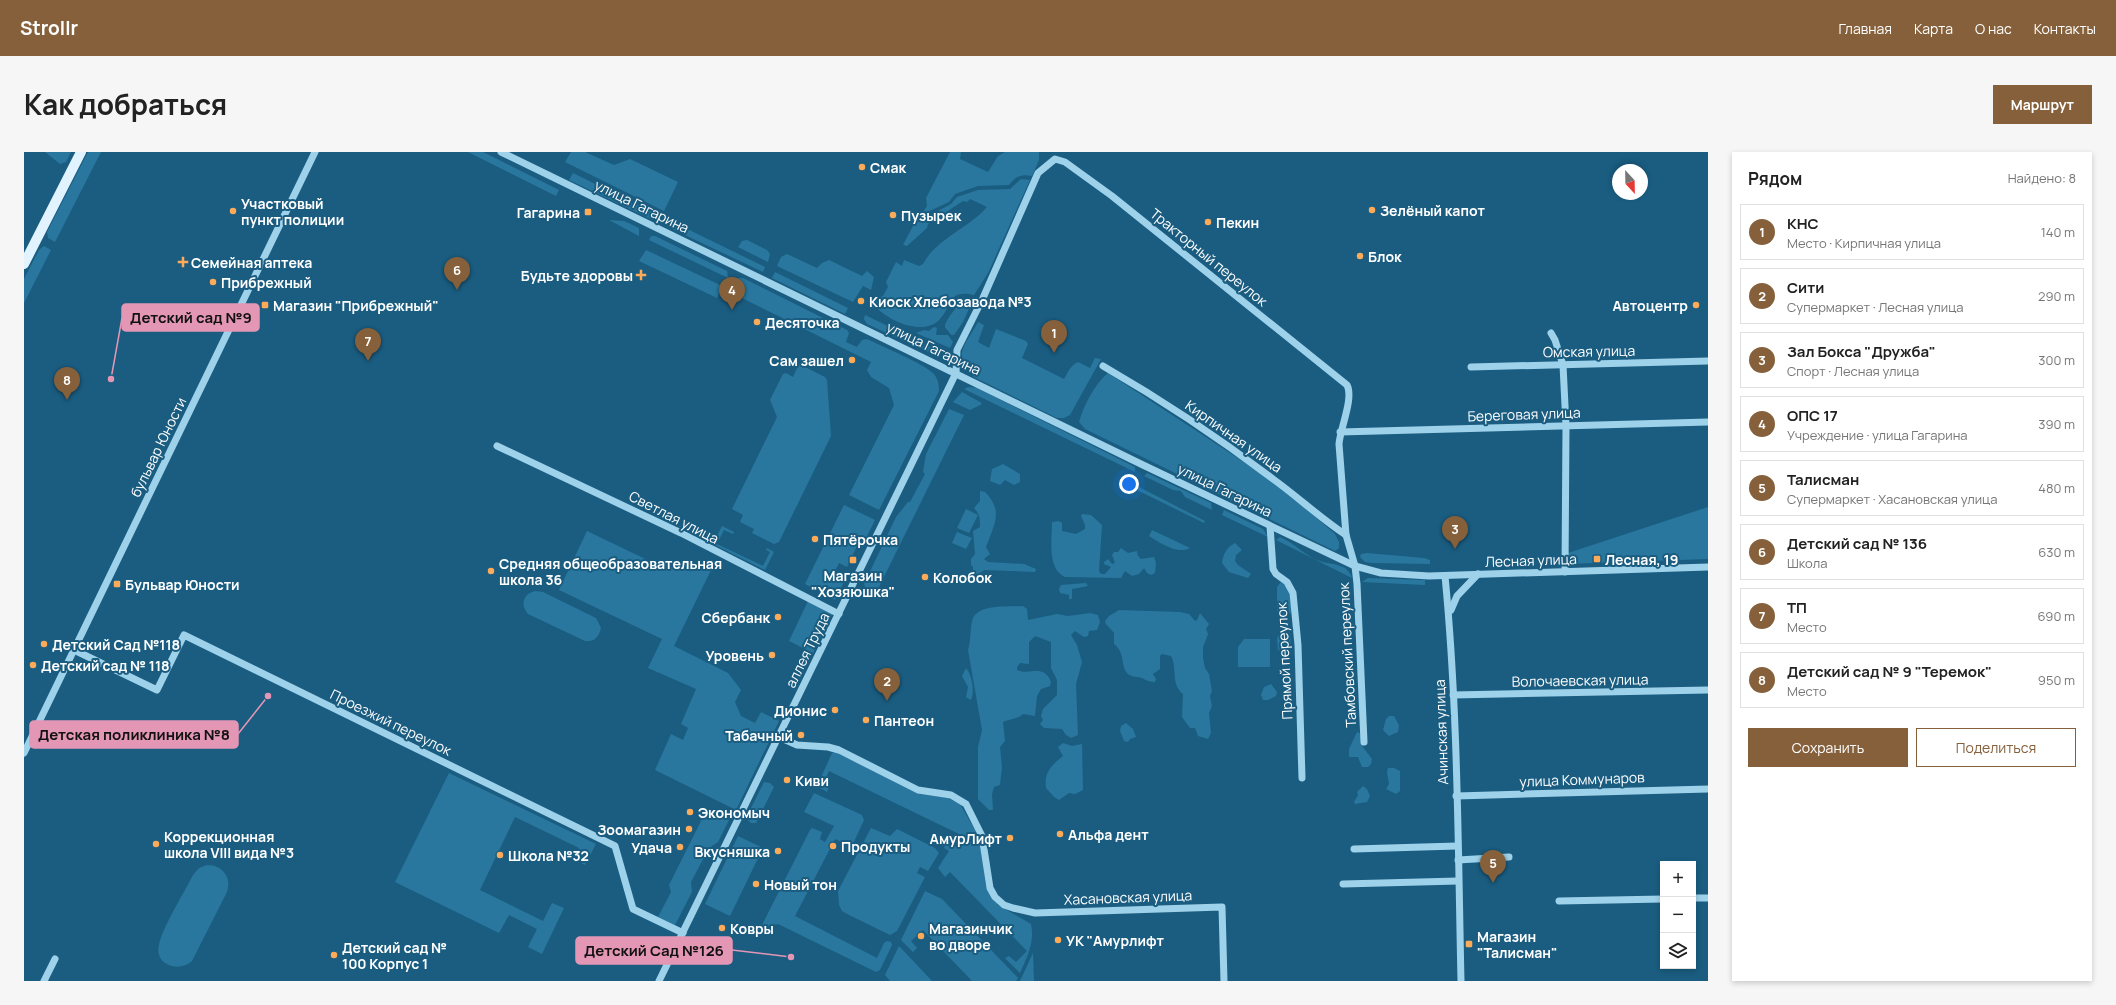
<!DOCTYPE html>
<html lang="ru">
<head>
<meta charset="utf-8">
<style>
	body { margin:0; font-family:Manrope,sans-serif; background:#f6f6f6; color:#222 }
	.controls { position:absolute; right:12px; bottom:12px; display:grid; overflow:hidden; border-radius:0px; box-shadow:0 2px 6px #0003 }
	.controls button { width:36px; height:36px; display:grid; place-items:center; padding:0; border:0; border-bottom:1px solid #e0e0e0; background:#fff; color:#222; font:20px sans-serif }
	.compass { position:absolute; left:1588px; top:12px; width:36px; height:36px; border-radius:50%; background:#fff; box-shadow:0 2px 6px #0003; rotate:158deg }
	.you { position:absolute; left:1105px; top:332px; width:14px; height:14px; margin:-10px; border:3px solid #fff; border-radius:50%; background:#1a73e8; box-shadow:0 0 0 6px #1a73e833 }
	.badge { display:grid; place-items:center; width:26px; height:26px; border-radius:50%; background:#85603b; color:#fff; font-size:13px; font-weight:700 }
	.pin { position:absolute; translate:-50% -33px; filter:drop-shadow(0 1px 2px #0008) }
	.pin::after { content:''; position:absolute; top:21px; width:14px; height:12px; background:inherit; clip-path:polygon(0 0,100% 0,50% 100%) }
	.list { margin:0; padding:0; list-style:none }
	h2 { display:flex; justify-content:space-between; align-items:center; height:52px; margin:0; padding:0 16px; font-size:17px }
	h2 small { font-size:13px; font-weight:400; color:#767676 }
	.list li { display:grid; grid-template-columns:26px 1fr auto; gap:12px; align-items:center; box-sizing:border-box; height:56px; margin:0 8px 8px; padding:0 8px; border:1px solid #e0e0e0; border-radius:0px }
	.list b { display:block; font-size:15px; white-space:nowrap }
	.list p { margin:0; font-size:13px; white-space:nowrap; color:#767676 }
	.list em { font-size:13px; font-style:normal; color:#767676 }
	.actions { display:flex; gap:8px; padding:12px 16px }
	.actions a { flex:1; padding:9px 0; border:1px solid #85603b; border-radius:0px; text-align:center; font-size:14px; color:#85603b }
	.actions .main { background:#85603b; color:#fff }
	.icon { flex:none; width:22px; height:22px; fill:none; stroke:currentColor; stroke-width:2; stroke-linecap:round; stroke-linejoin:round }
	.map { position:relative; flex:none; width:1684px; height:829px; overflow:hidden; border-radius:0px }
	header { display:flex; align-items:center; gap:24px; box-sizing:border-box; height:56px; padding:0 20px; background:#85603b; color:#fff }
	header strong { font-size:19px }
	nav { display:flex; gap:22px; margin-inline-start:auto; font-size:14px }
	.intro { display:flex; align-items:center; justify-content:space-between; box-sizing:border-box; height:96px; padding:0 24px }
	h1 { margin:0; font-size:28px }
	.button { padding:10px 18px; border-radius:0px; background:#85603b; color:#fff; font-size:14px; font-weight:700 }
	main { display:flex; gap:24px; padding:0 24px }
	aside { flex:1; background:#fff; border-radius:0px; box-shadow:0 2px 6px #0003 }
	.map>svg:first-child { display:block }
</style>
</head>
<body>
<header>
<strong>Strollr</strong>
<nav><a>Главная</a><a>Карта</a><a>О нас</a><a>Контакты</a></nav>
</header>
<div class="intro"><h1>Как добраться</h1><a class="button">Маршрут</a></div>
<main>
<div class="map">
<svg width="1684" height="829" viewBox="0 0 1684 829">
	<rect width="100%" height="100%" fill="#1a5d81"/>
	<!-- green -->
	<g fill="#29779e">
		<polygon points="21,0 47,0 42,10 36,12"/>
		<polygon points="64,0 77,0 31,90 24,86 23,80"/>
		<polygon points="444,0 459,0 535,38 532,44"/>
		<polygon points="547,0 561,0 590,13 606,7 654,30 640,59 541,10"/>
		<path d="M926,0H937L936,7L964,20L974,4L981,0H1015V8L1008,24C997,22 992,24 985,33L954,34L931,42L925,50L897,63L903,54L902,46Z"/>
		<polygon points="549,21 636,64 635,66 629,68 545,28"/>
		<path d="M997,27L1006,28L964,121L950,143C921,137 929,156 914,169C897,184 863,168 851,154L853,147L859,144L864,135L862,130L872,110L878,114L880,108L895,114L899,112C913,86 944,77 963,55L946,47L943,50L939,49L904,72L903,76L883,94L879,93L890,72L927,52L933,45L954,38L986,37Z"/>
		<polygon points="585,68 600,69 615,76 615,84"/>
		<polygon points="647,69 741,115 739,120 644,75"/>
		<polygon points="627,84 631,84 703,119 704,126 625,88"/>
		<polygon points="723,88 743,98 746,102 744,110 714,95 718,89"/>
		<polygon points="20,94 27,98 0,151 0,127 15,98"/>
		<polygon points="622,98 698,134 693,146 615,109"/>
		<polygon points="763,102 793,116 798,111 805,108 838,124 843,119 850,125 847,138 839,134 829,150 753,114 757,105"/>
		<polygon points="751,120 824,156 821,162 748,126"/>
		<path d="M712,126H719L823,178L825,181L822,190L833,195L838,188L843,187C859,195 899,211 910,222C914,227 915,233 915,239L855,358L825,343L870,253L865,236L847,225L843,218L847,210L706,140Z"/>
		<path d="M942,146L948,150L939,170L930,183H927C926,180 922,178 921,175C920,169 937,149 942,146Z"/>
		<polygon points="841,163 911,197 909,202 843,172 840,167"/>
		<path d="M954,170L960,173L954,190L965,196L972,177L1002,189L1004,192L998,206L1040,227C1044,220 1046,214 1054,210L1066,216L1071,206L1077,207L1046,263L1040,266H1033L950,225C927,203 941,194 954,170Z"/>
		<polygon points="910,175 913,176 912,183 924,183 929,190 926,196 892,181 900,178 905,179"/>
		<polygon points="775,212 801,225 803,228 807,284 755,390 750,392 728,381 730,377 716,370 719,363 708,357 753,265 746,248 759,222 762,221 769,225"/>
		<path d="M1084,221L1232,318L1265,342L1311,382L1315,390V396L1311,399L1061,277L1055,270C1060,253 1070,233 1084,221Z"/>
		<polygon points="944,235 953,236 1111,315 1111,320 940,237"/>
		<polygon points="938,240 956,250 958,252 946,258 929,250"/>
		<polygon points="925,257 940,263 852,441 842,437 840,432 872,365 884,350 886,350 901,322 899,320 902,302"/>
		<polygon points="979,312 996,322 996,330 990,333 981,328 976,333 966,329 968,317"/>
		<polygon points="1123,321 1187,351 1188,358 1161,345 1157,339 1149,338 1120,324"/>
		<polygon points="1115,335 1181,369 1180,371 1113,338"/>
		<path d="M956,339L961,340C980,359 970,373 962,395L966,402L960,407L964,410L1000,412L1012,417L1011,420L960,418L951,424L949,422V415L947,413V407L951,402L949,379L956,375C956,367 956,362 950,356L956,349Z"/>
		<polygon points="820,353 851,368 839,392 835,390 823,415 815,411 808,425 817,430 818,427 821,428 811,448 798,441 801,436 794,433 792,438 781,432"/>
		<polygon points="1684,355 1684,407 1541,412 1541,402"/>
		<polygon points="942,357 954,363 945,381 933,376"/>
		<polygon points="1200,358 1239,377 1244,385 1198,363"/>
		<path d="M1058,362L1067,363L1078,373L1075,419L1077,422H1081L1087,415L1080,412V410L1084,407L1088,412L1091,411L1088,403L1090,400H1094L1097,396L1104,401L1113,399L1114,404L1117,407L1130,405L1132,411L1131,421L1127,423L1123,421L1120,416L1115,422L1108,424L1101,419L1097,426L1041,425C1023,417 1028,387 1028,370L1035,369L1038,371V379L1052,382L1061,377V373L1057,364Z"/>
		<polygon points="698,374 710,380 709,382 700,378 693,392 739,414 746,400 742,398 743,396 750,400 741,418 689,392"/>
		<path d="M1128,378L1166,396C1154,403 1136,391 1125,384Z"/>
		<polygon points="563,379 638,415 690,412 650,494 704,521 717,538 711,550 717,564 731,571 737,560 755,569 712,658 631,618 647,582 659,588 664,576 657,572 672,537 624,516 638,487 535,438"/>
		<polygon points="933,380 948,386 942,397 928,391"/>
		<path d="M1256,385C1271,391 1284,407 1299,410C1307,412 1313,412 1321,416C1324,419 1327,422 1328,426L1252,388Z"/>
		<path d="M1211,391L1218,398L1212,403L1211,409L1214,413L1227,422L1224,426L1205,420L1198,411C1199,402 1203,395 1211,391Z"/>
		<polygon points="1343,401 1400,406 1406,408 1406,412 1348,411 1341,410 1336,405 1337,402"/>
		<polygon points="1344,426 1401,428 1401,433 1338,430"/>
		<path d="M1257,430C1268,436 1267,451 1267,461L1260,463L1253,459V435Z"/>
		<polygon points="1062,431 1064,434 1048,437 1048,447 1045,447 1045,443 1036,441 1035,437 1037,433"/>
		<path d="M511,439L519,440L572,466L577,476C575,485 570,490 561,489L504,462C496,453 499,442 511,439Z"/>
		<polygon points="784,449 809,461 789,501 765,489"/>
		<path d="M999,454L1003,457L1004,468L1033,462L1044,464L1066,461L1074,463L1076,470L1073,478L1065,479L1064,484L1060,485L1051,479L1047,483L1053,493L1058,510L1052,532L1054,583L1047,586L1042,583L1038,577L1020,576L1016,572L1019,568L1017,564L1019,557L1033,543V528L1027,516V490L1011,484L1005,490V512L996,511L993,515V518C1007,524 1019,511 1027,530L1026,534L1017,537L1013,544L1011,564L999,562C994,567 986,567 979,570L981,589L976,595L978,615L976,633L970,635L968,642L969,658H965L954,647V595L958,578L944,498C947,488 946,479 948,469C952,451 985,455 999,454Z"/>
		<path d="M1095,458L1156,460L1165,462L1171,469L1173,468L1176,461L1185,472L1182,477L1184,482L1179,495V506L1181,516L1185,522L1188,539L1186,544L1188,554L1185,561L1187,581L1184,587L1174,584L1171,576H1166L1158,565L1159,542C1146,531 1154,518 1147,504L1138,502L1136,504V517L1129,522L1132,527L1131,530C1122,530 1119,525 1113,525C1092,523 1105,503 1090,492V481L1082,472L1081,469L1085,464Z"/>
		<polygon points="1262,479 1266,482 1267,493 1259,496 1257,499 1254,498 1253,486 1256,481"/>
		<polygon points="1220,487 1246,487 1246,515 1214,515 1214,495"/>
		<polygon points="781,505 786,507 771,538 766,535"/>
		<path d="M942,516C948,523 951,540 947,548L942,545L944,535L938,524Z"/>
		<polygon points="1247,532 1253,540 1252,544 1244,548 1239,548 1237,543 1240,535"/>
		<polygon points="1365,564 1370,564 1375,573 1374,580 1365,584 1359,578 1362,567"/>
		<polygon points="1102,571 1109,577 1112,585 1106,587 1104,590 1100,589 1096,579 1097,574"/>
		<polygon points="1333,580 1337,582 1338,594 1348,607 1347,612 1344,615 1338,615 1334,605 1325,605 1325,597"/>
		<path d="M1039,591L1048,594L1058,592L1059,638L1051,642L1045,641L1035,648L1030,645L1022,636C1020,620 1027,614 1039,604L1034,595Z"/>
		<path d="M812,600L895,642L924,646L936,652L955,685L962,734L974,753L1007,772C1011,790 1003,805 996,821L981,806L985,804L992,810L1003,799L926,720L921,725L914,716L925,699L920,696L922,691L931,695L937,683L805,619L799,632L805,635L803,640L796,636L794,632L808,601Z"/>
		<polygon points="1364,616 1370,616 1376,619 1376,639 1372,642 1362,637 1365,632 1363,620"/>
		<polygon points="425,621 572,692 561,713 549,707 555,696 491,665 456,738 519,769 528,751 540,756 518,802 504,795 513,777 485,763 475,781 371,730"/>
		<polygon points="740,630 746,631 750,635 732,671 727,671 722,666"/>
		<polygon points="1339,634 1343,637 1346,644 1343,650 1331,652 1330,650 1334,643 1333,640"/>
		<polygon points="790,641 838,663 840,668 829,692 824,693 811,687 771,764 853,806 860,791 863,789 867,790 868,793 856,818 852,820 754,772 737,775 786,678 788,676 798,680 796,687 801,690 810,674 780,660"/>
		<polygon points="683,657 705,668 694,690 685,696 667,730 668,740 651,773 634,765 647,740 645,733"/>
		<polygon points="847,676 866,684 873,677 911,696 915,701 904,719 896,715 893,721 901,725 873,779 866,783 825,763 818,759 815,753 814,739"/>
		<polygon points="714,684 739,696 706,764 681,752"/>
		<path d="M183,713C199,713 208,726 203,740L168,809C155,821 130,813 135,793C138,776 160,741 169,723L175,716Z"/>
		<polygon points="901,739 918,747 994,826 992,829 948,829 899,778 887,789 893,796 889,800 877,788"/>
		<polygon points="875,794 908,829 866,829 861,823"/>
		<polygon points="1009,801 1010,829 996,829"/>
	</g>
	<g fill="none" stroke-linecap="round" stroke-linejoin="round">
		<!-- minor -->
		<g stroke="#9ed1ea" stroke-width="7">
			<polyline points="477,0 1119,313 1331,414 1357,421 1405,424 1684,415"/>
			<polyline points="1527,181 1531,188 1539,213 1542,274 1541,420"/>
			<path d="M1079,214C1138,248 1195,286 1249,327C1274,345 1296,366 1322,383"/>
			<polyline points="1447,215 1684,209"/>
			<polyline points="1316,280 1684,270"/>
			<polyline points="473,294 657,381 815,462"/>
			<polyline points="1246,374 1249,417 1252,422 1263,430 1269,441 1274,493 1278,626"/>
			<path d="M1421,424C1434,558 1434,694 1437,829"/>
			<polyline points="1427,458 1433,444 1454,422"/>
			<polyline points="50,498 133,538 160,483 591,694 609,757 659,781"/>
			<polyline points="1429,543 1684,538"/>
			<polyline points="755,585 773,593 804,595 815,598 894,638 927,643 942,652 958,684 966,736 971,745 980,753 989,756 1011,761 1198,755 1200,829"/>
			<polyline points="0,601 291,0"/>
			<polyline points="1432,644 1684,637"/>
			<polyline points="1330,697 1433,694"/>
			<polyline points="1434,708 1485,705"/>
			<polyline points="1319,732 1434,729"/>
			<polyline points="1669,746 1684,746"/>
			<polyline points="1535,749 1639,747"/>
			<polyline points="20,829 31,807"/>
			<path d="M635,829L932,221L933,198L959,146L1014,21L1031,7L1041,10L1088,44L1323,233C1330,246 1316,277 1315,292L1322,383L1331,414L1333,432L1340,590"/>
		</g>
		<!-- major -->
		<polyline stroke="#e1f3ff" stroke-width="10" points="0,112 57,0"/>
	</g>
	<!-- markers -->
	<g fill="#fdab59" stroke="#1a5d81" stroke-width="1.5">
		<circle cx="838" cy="15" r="4"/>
		<circle cx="1348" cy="58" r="4"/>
		<circle cx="209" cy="59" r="4"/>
		<rect x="560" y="56" width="8" height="8" rx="2"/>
		<circle cx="869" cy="63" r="4"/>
		<circle cx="1184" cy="70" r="4"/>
		<circle cx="1336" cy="104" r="4"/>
		<path d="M157 104h4v4h4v4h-4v4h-4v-4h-4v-4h4z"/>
		<path d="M615 117h4v4h4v4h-4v4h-4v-4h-4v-4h4z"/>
		<circle cx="189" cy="130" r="4"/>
		<circle cx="837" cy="149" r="4"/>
		<rect x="237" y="149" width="8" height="8" rx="2"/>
		<circle cx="1672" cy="153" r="4"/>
		<circle cx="733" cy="170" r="4"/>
		<circle cx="828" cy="208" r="4"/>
		<circle cx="791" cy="387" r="4"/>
		<rect x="1569" y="403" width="8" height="8" rx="2"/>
		<rect x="825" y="404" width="8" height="8" rx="2"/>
		<circle cx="467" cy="419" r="4"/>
		<circle cx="901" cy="425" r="4"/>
		<rect x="89" y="428" width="8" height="8" rx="2"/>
		<circle cx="754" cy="465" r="4"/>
		<circle cx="20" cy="492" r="4"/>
		<circle cx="748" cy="503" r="4"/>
		<circle cx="9" cy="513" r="4"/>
		<circle cx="811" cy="558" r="4"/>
		<circle cx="842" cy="568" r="4"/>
		<circle cx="777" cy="583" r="4"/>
		<circle cx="763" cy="628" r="4"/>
		<circle cx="666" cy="660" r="4"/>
		<circle cx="665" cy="677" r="4"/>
		<circle cx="1036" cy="682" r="4"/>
		<circle cx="986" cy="686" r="4"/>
		<circle cx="132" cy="692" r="4"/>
		<circle cx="809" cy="694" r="4"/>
		<circle cx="656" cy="695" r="4"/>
		<circle cx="754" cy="699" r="4"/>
		<circle cx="476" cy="703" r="4"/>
		<circle cx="732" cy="732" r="4"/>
		<circle cx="698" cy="776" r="4"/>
		<circle cx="897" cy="784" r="4"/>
		<circle cx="1034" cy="788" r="4"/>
		<rect x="1441" y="788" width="8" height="8" rx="2"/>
		<circle cx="310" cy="803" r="4"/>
	</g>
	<g text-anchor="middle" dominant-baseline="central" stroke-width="4" stroke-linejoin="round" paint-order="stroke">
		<!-- poi labels -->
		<g font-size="14" font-weight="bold" fill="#fff" stroke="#1a5d81" text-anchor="start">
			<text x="846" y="15">Смак</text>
			<text x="217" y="51">Участковый<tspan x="217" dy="16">пункт полиции</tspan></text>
			<text x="1356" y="58">Зелёный капот</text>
			<text x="556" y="60" text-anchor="end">Гагарина</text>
			<text x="877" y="63">Пузырек</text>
			<text x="1192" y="70">Пекин</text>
			<text x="1344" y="104">Блок</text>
			<text x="167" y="110">Семейная аптека</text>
			<text x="609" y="123" text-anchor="end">Будьте здоровы</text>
			<text x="197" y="130">Прибрежный</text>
			<text x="845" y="149">Киоск Хлебозавода №3</text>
			<text x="249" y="153">Магазин "Прибрежный"</text>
			<text x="1664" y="153" text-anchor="end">Автоцентр</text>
			<text x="741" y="170">Десяточка</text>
			<text x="820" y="208" text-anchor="end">Сам зашел</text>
			<text x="799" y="387">Пятёрочка</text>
			<text x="1581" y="407">Лесная, 19</text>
			<text x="475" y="411">Средняя общеобразовательная<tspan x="475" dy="16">школа 36</tspan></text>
			<text x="829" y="423" text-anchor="middle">Магазин<tspan x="829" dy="16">"Хозяюшка"</tspan></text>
			<text x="909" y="425">Колобок</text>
			<text x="101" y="432">Бульвар Юности</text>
			<text x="746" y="465" text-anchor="end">Сбербанк</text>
			<text x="28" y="492">Детский Сад №118</text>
			<text x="740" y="503" text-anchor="end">Уровень</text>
			<text x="17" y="513">Детский сад № 118</text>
			<text x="803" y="558" text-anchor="end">Дионис</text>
			<text x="850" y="568">Пантеон</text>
			<text x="769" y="583" text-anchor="end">Табачный</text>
			<text x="771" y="628">Киви</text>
			<text x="674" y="660">Экономыч</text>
			<text x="657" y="677" text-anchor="end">Зоомагазин</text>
			<text x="1044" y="682">Альфа дент</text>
			<text x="140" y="684">Коррекционная<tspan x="140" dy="16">школа VIII вида №3</tspan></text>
			<text x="978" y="686" text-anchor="end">АмурЛифт</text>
			<text x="817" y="694">Продукты</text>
			<text x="648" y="695" text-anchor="end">Удача</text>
			<text x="746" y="699" text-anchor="end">Вкусняшка</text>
			<text x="484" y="703">Школа №32</text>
			<text x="740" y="732">Новый тон</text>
			<text x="706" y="776">Ковры</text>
			<text x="905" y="776">Магазинчик<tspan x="905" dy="16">во дворе</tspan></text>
			<text x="1453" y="784">Магазин<tspan x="1453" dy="16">"Талисман"</tspan></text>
			<text x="1042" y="788">УК "Амурлифт</text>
			<text x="318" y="795">Детский сад №<tspan x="318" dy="16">100 Корпус 1</tspan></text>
		</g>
		<!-- street labels -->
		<g font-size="14" fill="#fff" stroke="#1a5d81">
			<text transform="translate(618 54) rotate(26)">улица Гагарина</text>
			<text transform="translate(1185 105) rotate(39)">Тракторный переулок</text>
			<text transform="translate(910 196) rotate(26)">улица Гагарина</text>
			<text transform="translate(1565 199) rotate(-1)">Омская улица</text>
			<text transform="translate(1500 262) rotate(-2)">Береговая улица</text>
			<text transform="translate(1210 284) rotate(35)">Кирпичная улица</text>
			<text transform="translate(134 295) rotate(-64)">бульвар Юности</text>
			<text transform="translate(1201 338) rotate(26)">улица Гагарина</text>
			<text transform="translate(650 365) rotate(27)">Светлая улица</text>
			<text transform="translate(1507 408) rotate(-2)">Лесная улица</text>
			<text transform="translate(783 498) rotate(-64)">аллея Труда</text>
			<text transform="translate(1323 503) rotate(-93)">Тамбовский переулок</text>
			<text transform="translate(1260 509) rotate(-93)">Прямой переулок</text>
			<text transform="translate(1556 528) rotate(-1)">Волочаевская улица</text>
			<text transform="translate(367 570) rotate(26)">Проезжий переулок</text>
			<text transform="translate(1417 580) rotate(-92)">Ачинская улица</text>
			<text transform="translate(1558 627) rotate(-2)">улица Коммунаров</text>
			<text transform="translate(1104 745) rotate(-2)">Хасановская улица</text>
		</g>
	</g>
	<!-- callouts -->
	<path fill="none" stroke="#e497b5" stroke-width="1.5" d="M87 227L98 166M244 544L214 582M767 805L708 798"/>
	<g fill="#e497b5" stroke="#1a5d81" stroke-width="1.5">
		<circle cx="87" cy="227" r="4"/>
		<circle cx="244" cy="544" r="4"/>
		<circle cx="767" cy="805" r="4"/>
	</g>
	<g fill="#e497b5" stroke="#e497b5" stroke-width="1.5">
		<rect x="98" y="152" width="137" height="27" rx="4"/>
		<rect x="6" y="569" width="208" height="27" rx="4"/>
		<rect x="552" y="785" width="156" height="27" rx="4"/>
	</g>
	<g font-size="15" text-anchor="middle" font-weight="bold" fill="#111">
		<text x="167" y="171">Детский сад №9</text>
		<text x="110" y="588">Детская поликлиника №8</text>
		<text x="630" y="804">Детский Сад №126</text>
	</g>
</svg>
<div class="controls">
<button>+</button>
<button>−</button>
<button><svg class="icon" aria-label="layers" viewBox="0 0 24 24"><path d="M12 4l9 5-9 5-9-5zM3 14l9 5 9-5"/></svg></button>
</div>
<svg class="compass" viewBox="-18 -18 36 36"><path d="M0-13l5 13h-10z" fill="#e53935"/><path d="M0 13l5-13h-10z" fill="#767676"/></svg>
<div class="you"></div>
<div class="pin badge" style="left:1030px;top:201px">1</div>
<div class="pin badge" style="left:863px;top:549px">2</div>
<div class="pin badge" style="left:1431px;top:397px">3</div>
<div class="pin badge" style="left:708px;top:158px">4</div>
<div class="pin badge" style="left:1469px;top:731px">5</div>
<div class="pin badge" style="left:433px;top:138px">6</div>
<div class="pin badge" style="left:344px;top:209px">7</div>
<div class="pin badge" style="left:43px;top:248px">8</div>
</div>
<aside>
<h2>Рядом<small>Найдено: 8</small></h2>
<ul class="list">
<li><span class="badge">1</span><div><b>КНС</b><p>Место · Кирпичная улица</p></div><em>140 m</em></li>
<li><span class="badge">2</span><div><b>Сити</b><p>Супермаркет · Лесная улица</p></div><em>290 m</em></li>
<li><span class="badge">3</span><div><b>Зал Бокса &quot;Дружба&quot;</b><p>Спорт · Лесная улица</p></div><em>300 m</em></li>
<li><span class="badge">4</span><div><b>ОПС 17</b><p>Учреждение · улица Гагарина</p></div><em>390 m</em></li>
<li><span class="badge">5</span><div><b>Талисман</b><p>Супермаркет · Хасановская улица</p></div><em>480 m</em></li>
<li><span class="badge">6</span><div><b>Детский сад № 136</b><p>Школа</p></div><em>630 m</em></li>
<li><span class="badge">7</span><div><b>ТП</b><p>Место</p></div><em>690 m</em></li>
<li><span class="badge">8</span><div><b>Детский сад № 9 &quot;Теремок&quot;</b><p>Место</p></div><em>950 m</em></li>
</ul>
<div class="actions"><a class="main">Сохранить</a><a>Поделиться</a></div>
</aside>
</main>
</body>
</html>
